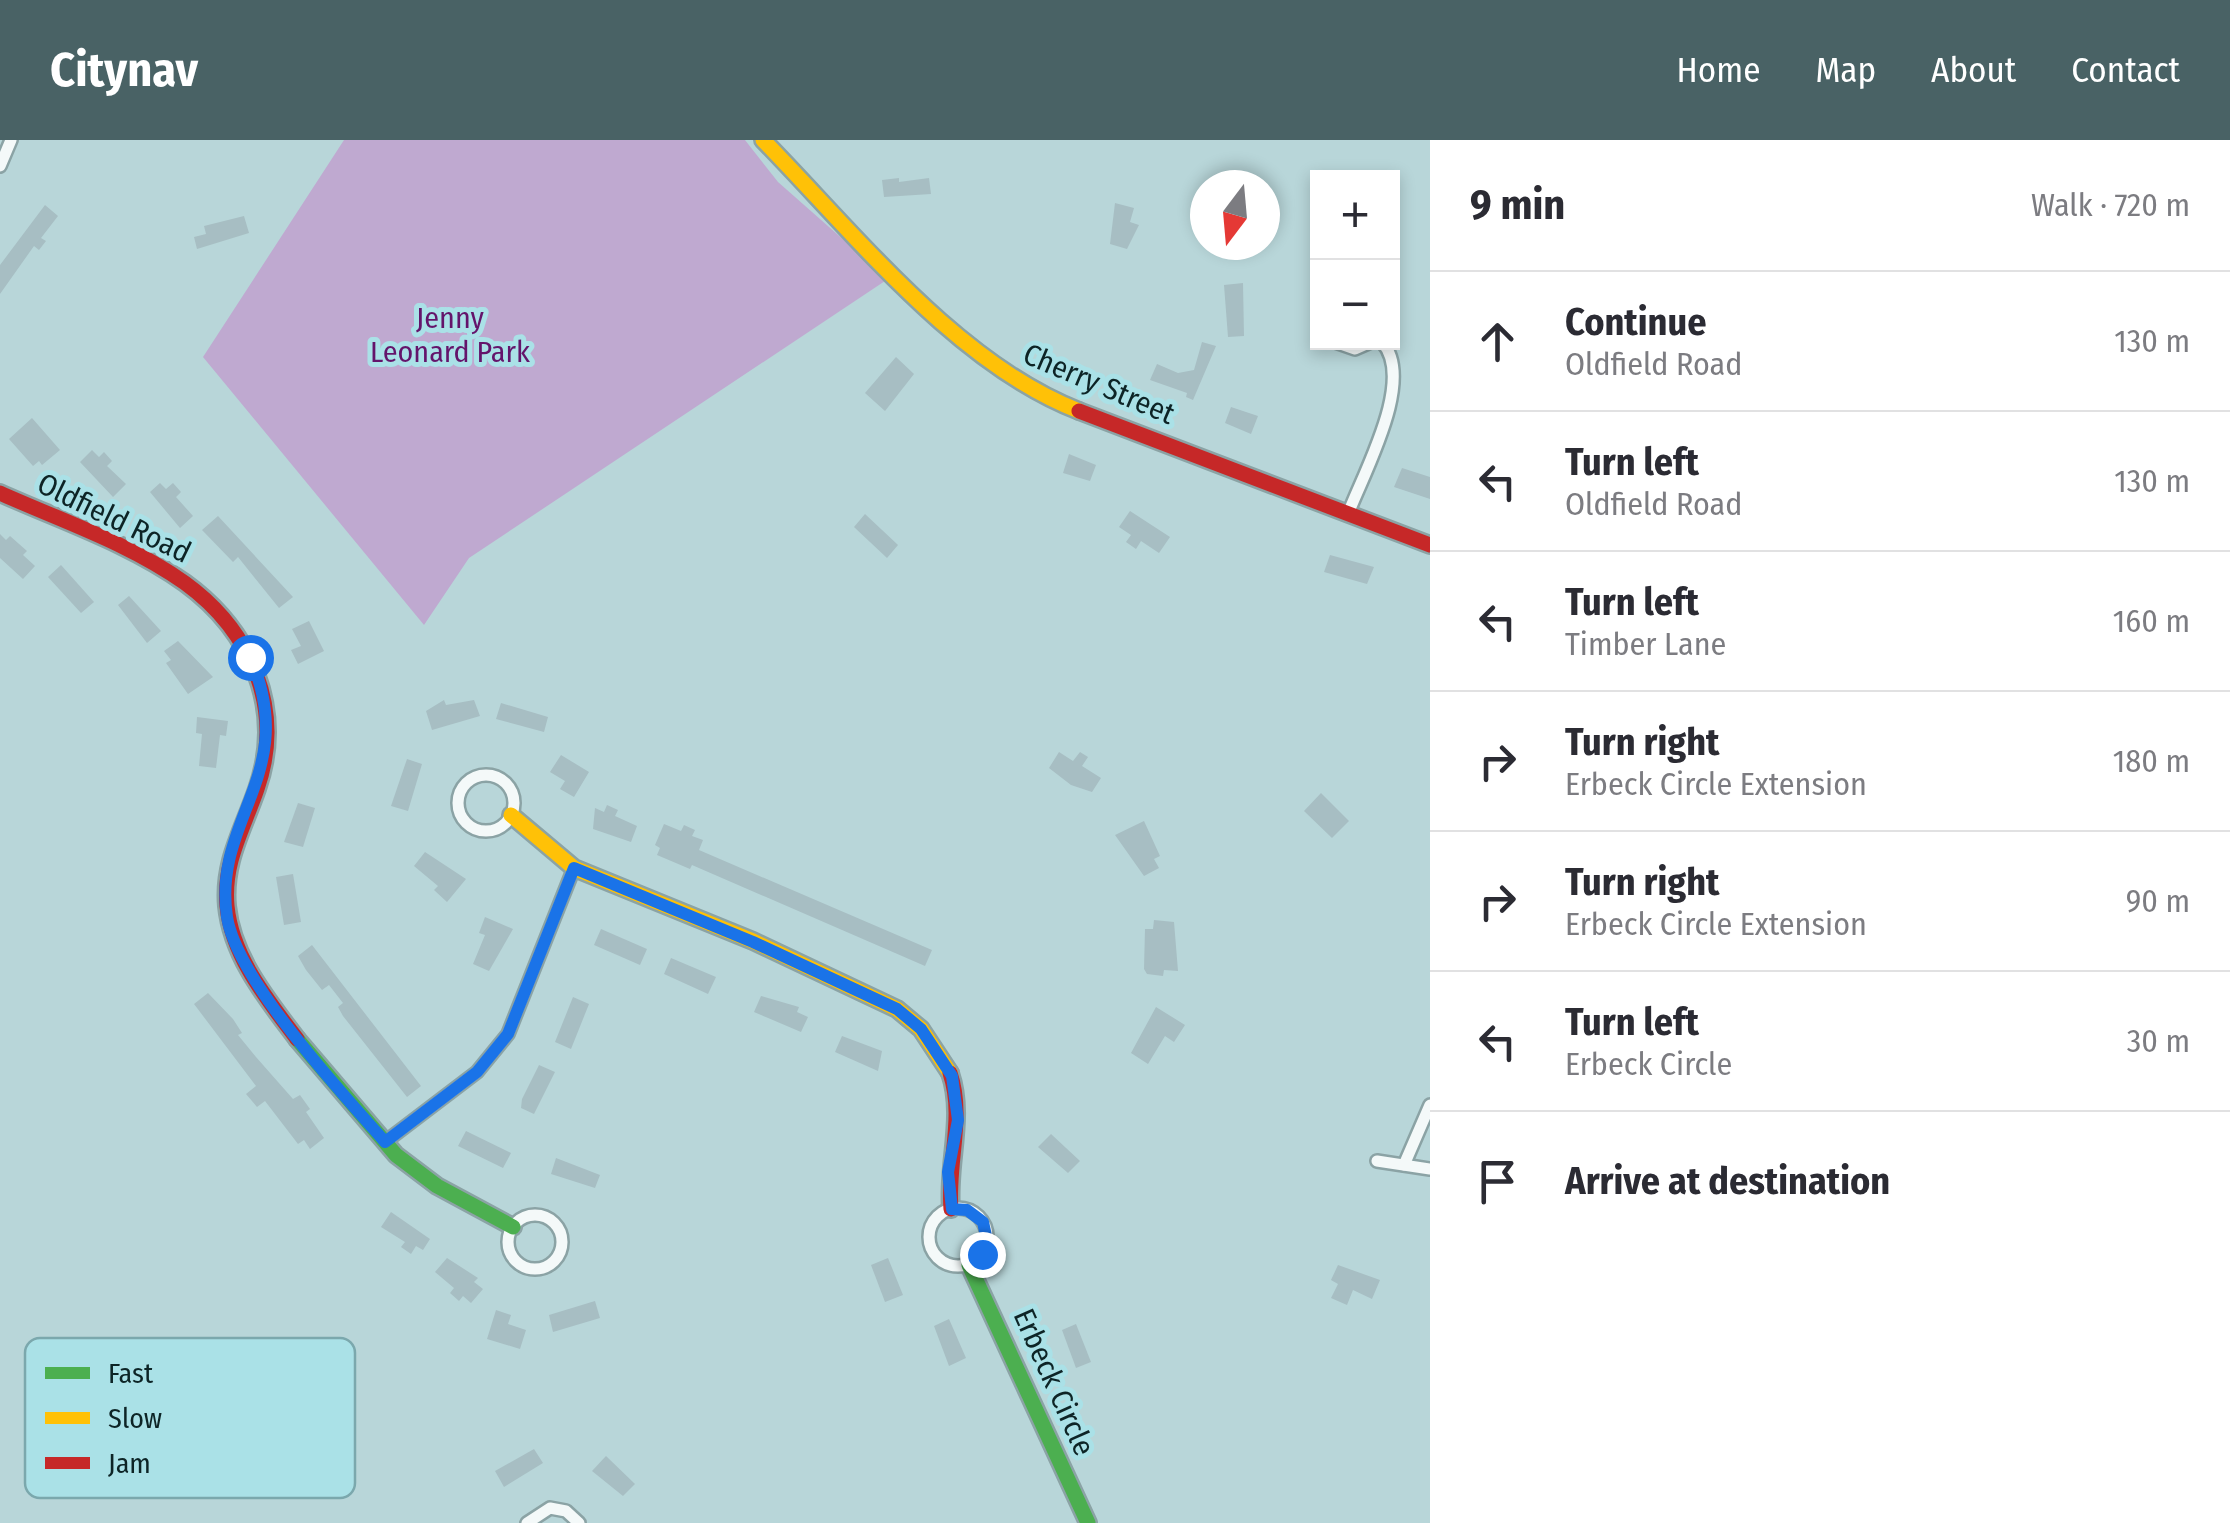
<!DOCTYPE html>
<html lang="en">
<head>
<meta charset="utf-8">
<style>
	body { margin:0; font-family:"Fira Sans Condensed",sans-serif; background:#f7f7f7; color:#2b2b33 }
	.controls { position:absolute; right:30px; top:30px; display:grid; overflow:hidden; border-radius:0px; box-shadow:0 5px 15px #0003 }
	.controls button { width:90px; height:90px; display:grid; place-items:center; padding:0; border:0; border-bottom:2px solid #e1e1e2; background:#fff; color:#2b2b33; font:50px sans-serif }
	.compass { position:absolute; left:1190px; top:30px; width:90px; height:90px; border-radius:50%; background:#fff; box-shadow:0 5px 15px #0003; rotate:196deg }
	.stop { position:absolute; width:30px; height:30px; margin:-22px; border:8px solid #1a73e8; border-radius:50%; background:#fff }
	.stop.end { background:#1a73e8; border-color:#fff; box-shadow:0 2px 10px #0008 }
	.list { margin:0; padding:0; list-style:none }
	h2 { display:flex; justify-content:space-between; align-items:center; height:130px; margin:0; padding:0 40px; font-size:42px }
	h2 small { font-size:32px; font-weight:400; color:#7c7c81 }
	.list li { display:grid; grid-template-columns:65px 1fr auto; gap:30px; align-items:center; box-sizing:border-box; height:140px; padding:0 40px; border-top:2px solid #e1e1e2 }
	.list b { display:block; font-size:38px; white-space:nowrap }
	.list p { margin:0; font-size:32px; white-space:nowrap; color:#7c7c81 }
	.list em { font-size:32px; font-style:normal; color:#7c7c81 }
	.icon { flex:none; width:55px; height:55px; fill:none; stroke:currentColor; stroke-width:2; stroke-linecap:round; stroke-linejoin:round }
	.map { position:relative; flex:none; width:1430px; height:1383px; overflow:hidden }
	header { display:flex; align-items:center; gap:60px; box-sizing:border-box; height:140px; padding:0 50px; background:#496265; color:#fff }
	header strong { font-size:48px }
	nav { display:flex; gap:55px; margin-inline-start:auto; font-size:35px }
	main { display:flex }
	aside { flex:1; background:#fff }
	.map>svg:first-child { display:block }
</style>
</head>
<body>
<header>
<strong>Citynav</strong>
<nav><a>Home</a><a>Map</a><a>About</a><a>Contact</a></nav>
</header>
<main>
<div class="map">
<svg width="1430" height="1383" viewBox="0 0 1430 1383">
	<rect width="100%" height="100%" fill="#b8d6d9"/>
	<!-- forest -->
	<polygon fill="#bfa9d0" points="344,0 745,0 778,42 888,139 469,418 424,485 203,217"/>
	<!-- building -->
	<g fill="#a7bec3">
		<polygon points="899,38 899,42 929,38 931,54 884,57 882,40"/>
		<polygon points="1115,63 1134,68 1130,82 1139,85 1127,109 1110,104"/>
		<polygon points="45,65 58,76 41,98 46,101 39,110 34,106 0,154 0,125"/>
		<polygon points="244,76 249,93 197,109 194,97 206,94 204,86"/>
		<polygon points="1243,143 1244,196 1228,197 1224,145"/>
		<polygon points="1202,202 1216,206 1193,260 1186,257 1187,253 1150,240 1157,224 1178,233 1194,230"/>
		<polygon points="896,217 914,234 885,271 865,253"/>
		<polygon points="1231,267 1258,276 1251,294 1225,283"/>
		<polygon points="32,278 60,310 42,325 39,321 33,326 9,299"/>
		<polygon points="92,310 99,317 104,312 112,321 107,326 126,344 113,357 80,322"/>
		<polygon points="1069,314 1096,325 1090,341 1063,333"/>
		<polygon points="1402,328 1430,337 1430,359 1394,347"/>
		<polygon points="160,343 166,349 173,343 181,352 176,357 193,376 180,388 150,352"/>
		<polygon points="1130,371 1170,397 1159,413 1141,401 1136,409 1126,402 1131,395 1119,387"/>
		<polygon points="865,374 898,405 887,418 854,387"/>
		<polygon points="218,376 293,457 279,468 238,417 233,422 202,390"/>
		<polygon points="0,394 6,400 10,396 27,411 23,415 35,426 23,439 0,418"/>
		<polygon points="1330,415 1374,427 1367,444 1324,432"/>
		<polygon points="61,425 94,462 81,473 48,437"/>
		<polygon points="129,456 161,491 147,503 118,465"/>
		<polygon points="309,481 324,511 298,524 291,510 301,506 292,489"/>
		<polygon points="178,501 213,537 188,554 166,523 171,520 164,511"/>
		<polygon points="444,560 446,565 474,560 480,576 432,590 426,571"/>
		<polygon points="501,563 548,577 544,592 496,579"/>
		<polygon points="197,577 228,581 226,596 220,595 216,628 199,626 202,594 196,593"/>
		<polygon points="1059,612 1073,621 1080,612 1088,617 1082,626 1101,638 1092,652 1071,645 1049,628"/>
		<polygon points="561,615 589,632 574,657 560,649 565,641 550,632"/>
		<polygon points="407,619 422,624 408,671 391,666"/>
		<polygon points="1321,653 1349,681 1332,698 1304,671"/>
		<polygon points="298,663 315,668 303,707 284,702"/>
		<polygon points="607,665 618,670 615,676 637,686 631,702 593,689 595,668 604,672"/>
		<polygon points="1144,681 1160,716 1154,719 1159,728 1144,736 1115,695"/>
		<polygon points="664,684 681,691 684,685 695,690 692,696 703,700 699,710 932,810 925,826 692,725 690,729 657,715 660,708 655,705"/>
		<polygon points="425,712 466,739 447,762 434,750 438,746 414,726"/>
		<polygon points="293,734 301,782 284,785 276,737"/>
		<polygon points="485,777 513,789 489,831 473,824 485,795 479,793"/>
		<polygon points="1154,780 1174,782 1178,831 1164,830 1163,836 1147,834 1144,829 1145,789 1153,789"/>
		<polygon points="601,789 647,809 640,825 594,805"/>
		<polygon points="312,805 421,946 407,957 343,876 338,867 343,863 329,845 322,850 306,830 298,816"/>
		<polygon points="671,818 716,837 708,854 664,834"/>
		<polygon points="208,853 233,879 242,893 238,895 256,917 293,959 300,955 310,969 306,972 324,998 310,1009 304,1000 298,1004 265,961 257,967 246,954 256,946 194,864"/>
		<polygon points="761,856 799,867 797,872 808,877 801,892 754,872"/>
		<polygon points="573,857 589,864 571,909 555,902"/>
		<polygon points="1156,867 1185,885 1174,902 1165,896 1148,924 1131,913"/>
		<polygon points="842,896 882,911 878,931 835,912"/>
		<polygon points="539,925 555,932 534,974 521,968 522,959"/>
		<polygon points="466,991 511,1013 503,1028 458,1006"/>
		<polygon points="1051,994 1080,1021 1068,1033 1038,1007"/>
		<polygon points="556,1018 600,1035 595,1048 551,1034"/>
		<polygon points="391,1072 430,1099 423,1110 416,1106 411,1114 401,1107 405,1102 381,1087"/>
		<polygon points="447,1118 478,1138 474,1142 483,1149 471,1163 463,1156 459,1161 450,1153 454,1148 435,1132"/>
		<polygon points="888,1118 903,1155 885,1162 871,1125"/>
		<polygon points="1338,1125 1380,1140 1372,1159 1353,1150 1347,1165 1331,1158 1338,1144 1331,1140"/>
		<polygon points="595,1161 600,1178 553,1192 549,1175"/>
		<polygon points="496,1170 511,1175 508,1184 526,1190 520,1209 487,1199"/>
		<polygon points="949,1179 966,1218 949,1226 934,1186"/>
		<polygon points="1076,1184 1091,1222 1076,1228 1062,1190"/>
		<polygon points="534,1309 543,1323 504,1347 495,1331"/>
		<polygon points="606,1316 635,1344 623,1356 592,1331"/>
	</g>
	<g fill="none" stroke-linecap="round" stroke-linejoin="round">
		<!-- street casing -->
		<g stroke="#8ba3a5" stroke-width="16">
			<g id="street">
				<polyline points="0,26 11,0"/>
				<polyline points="1335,202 1355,209 1371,202"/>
				<path d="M1348,374C1364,332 1416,239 1382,202"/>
				<circle cx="486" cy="663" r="28"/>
				<polyline points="385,1002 477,932 508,894 574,728"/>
				<polyline points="1377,1021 1430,1029"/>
				<polyline points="1404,1025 1430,965"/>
				<circle cx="958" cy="1097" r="29"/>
				<circle cx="535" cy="1102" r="27"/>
				<polyline points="527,1383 550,1368 566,1371 579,1383"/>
			</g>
		</g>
		<!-- fast casing -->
		<g stroke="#8ba3a5" stroke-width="20">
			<g id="fast">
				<polyline points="297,899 396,1015 437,1046 513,1087"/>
				<polyline points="969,1125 1088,1383"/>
			</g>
		</g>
		<!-- slow casing -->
		<g stroke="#8ba3a5" stroke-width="20">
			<g id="slow">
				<path d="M763,0C854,93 957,224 1079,271"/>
				<polyline points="511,675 574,728 753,801 897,869 921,889 950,933"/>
			</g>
		</g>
		<!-- jam casing -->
		<g stroke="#8ba3a5" stroke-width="20">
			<g id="jam">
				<polyline points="1079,271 1430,405"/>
				<path d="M0,353C62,381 129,403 185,443C251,491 285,569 257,649C243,690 223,722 227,766C232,817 267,859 297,899"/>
				<path d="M950,933C965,977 947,1023 951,1069"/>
			</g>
		</g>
		<!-- street -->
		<use href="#street" stroke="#f4f9f9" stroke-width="11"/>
		<!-- fast -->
		<use href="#fast" stroke="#4caf50" stroke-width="15"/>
		<!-- slow -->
		<use href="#slow" stroke="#ffc107" stroke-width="15"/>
		<!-- jam -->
		<use href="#jam" stroke="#c62828" stroke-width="15"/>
	</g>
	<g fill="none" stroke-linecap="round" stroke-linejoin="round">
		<!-- route -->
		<path stroke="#1a73e8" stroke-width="12" d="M250,517C301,633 212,678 227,777C237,840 341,952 385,1002L477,932L508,894L574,728L753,802L897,869L921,889L952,936L958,980L948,1032L952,1069L967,1070L983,1082L987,1101L982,1114"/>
	</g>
	<g text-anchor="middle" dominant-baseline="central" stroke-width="10" stroke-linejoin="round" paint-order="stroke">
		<!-- park labels -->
		<g font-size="30" fill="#64146b" stroke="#aae1e7">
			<text x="450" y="178">Jenny<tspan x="450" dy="34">Leonard Park</tspan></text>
		</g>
		<!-- street labels -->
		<g font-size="30" fill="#0d2426" stroke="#aae1e7">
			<text transform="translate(1099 244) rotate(23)">Cherry Street</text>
			<text transform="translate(114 378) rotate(26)">Oldfield Road</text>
			<text transform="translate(1054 1242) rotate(66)">Erbeck Circle</text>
		</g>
	</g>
	<!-- legend -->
	<rect x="25" y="1198" width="330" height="160" rx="15" fill="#aae1e7" stroke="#7ba8ad" stroke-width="2.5"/>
	<rect x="45" y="1227" width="45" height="12" fill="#4caf50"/>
	<rect x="45" y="1272" width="45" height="12" fill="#ffc107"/>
	<rect x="45" y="1317" width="45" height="12" fill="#c62828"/>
	<g font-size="28" fill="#0d2426">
		<text x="108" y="1243">Fast</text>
		<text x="108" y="1288">Slow</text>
		<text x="108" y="1333">Jam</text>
	</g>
</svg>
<div class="controls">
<button>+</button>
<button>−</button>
</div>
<svg class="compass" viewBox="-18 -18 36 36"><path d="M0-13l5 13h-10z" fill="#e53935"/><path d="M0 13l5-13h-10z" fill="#7c7c81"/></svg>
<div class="stop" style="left:250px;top:517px"></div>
<div class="stop end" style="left:982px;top:1114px"></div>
</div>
<aside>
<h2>9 min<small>Walk · 720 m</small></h2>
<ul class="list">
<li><svg class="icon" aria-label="ahead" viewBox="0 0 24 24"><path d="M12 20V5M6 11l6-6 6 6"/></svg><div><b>Continue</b><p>Oldfield Road</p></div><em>130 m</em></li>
<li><svg class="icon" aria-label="left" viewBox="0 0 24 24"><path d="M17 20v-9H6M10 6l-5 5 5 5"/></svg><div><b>Turn left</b><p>Oldfield Road</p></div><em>130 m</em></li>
<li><svg class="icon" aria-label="left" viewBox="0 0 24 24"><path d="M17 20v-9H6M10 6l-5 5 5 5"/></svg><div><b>Turn left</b><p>Timber Lane</p></div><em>160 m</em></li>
<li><svg class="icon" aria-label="right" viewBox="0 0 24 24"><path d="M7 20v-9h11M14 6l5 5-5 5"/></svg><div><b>Turn right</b><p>Erbeck Circle Extension</p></div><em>180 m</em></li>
<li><svg class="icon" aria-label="right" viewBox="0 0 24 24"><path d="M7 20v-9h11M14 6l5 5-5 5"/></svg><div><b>Turn right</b><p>Erbeck Circle Extension</p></div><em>90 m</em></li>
<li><svg class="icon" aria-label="left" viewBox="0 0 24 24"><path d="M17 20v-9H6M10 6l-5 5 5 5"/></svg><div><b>Turn left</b><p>Erbeck Circle</p></div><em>30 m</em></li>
<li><svg class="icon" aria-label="arrive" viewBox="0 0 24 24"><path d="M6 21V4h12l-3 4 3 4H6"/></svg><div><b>Arrive at destination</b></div></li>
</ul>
</aside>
</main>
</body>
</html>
